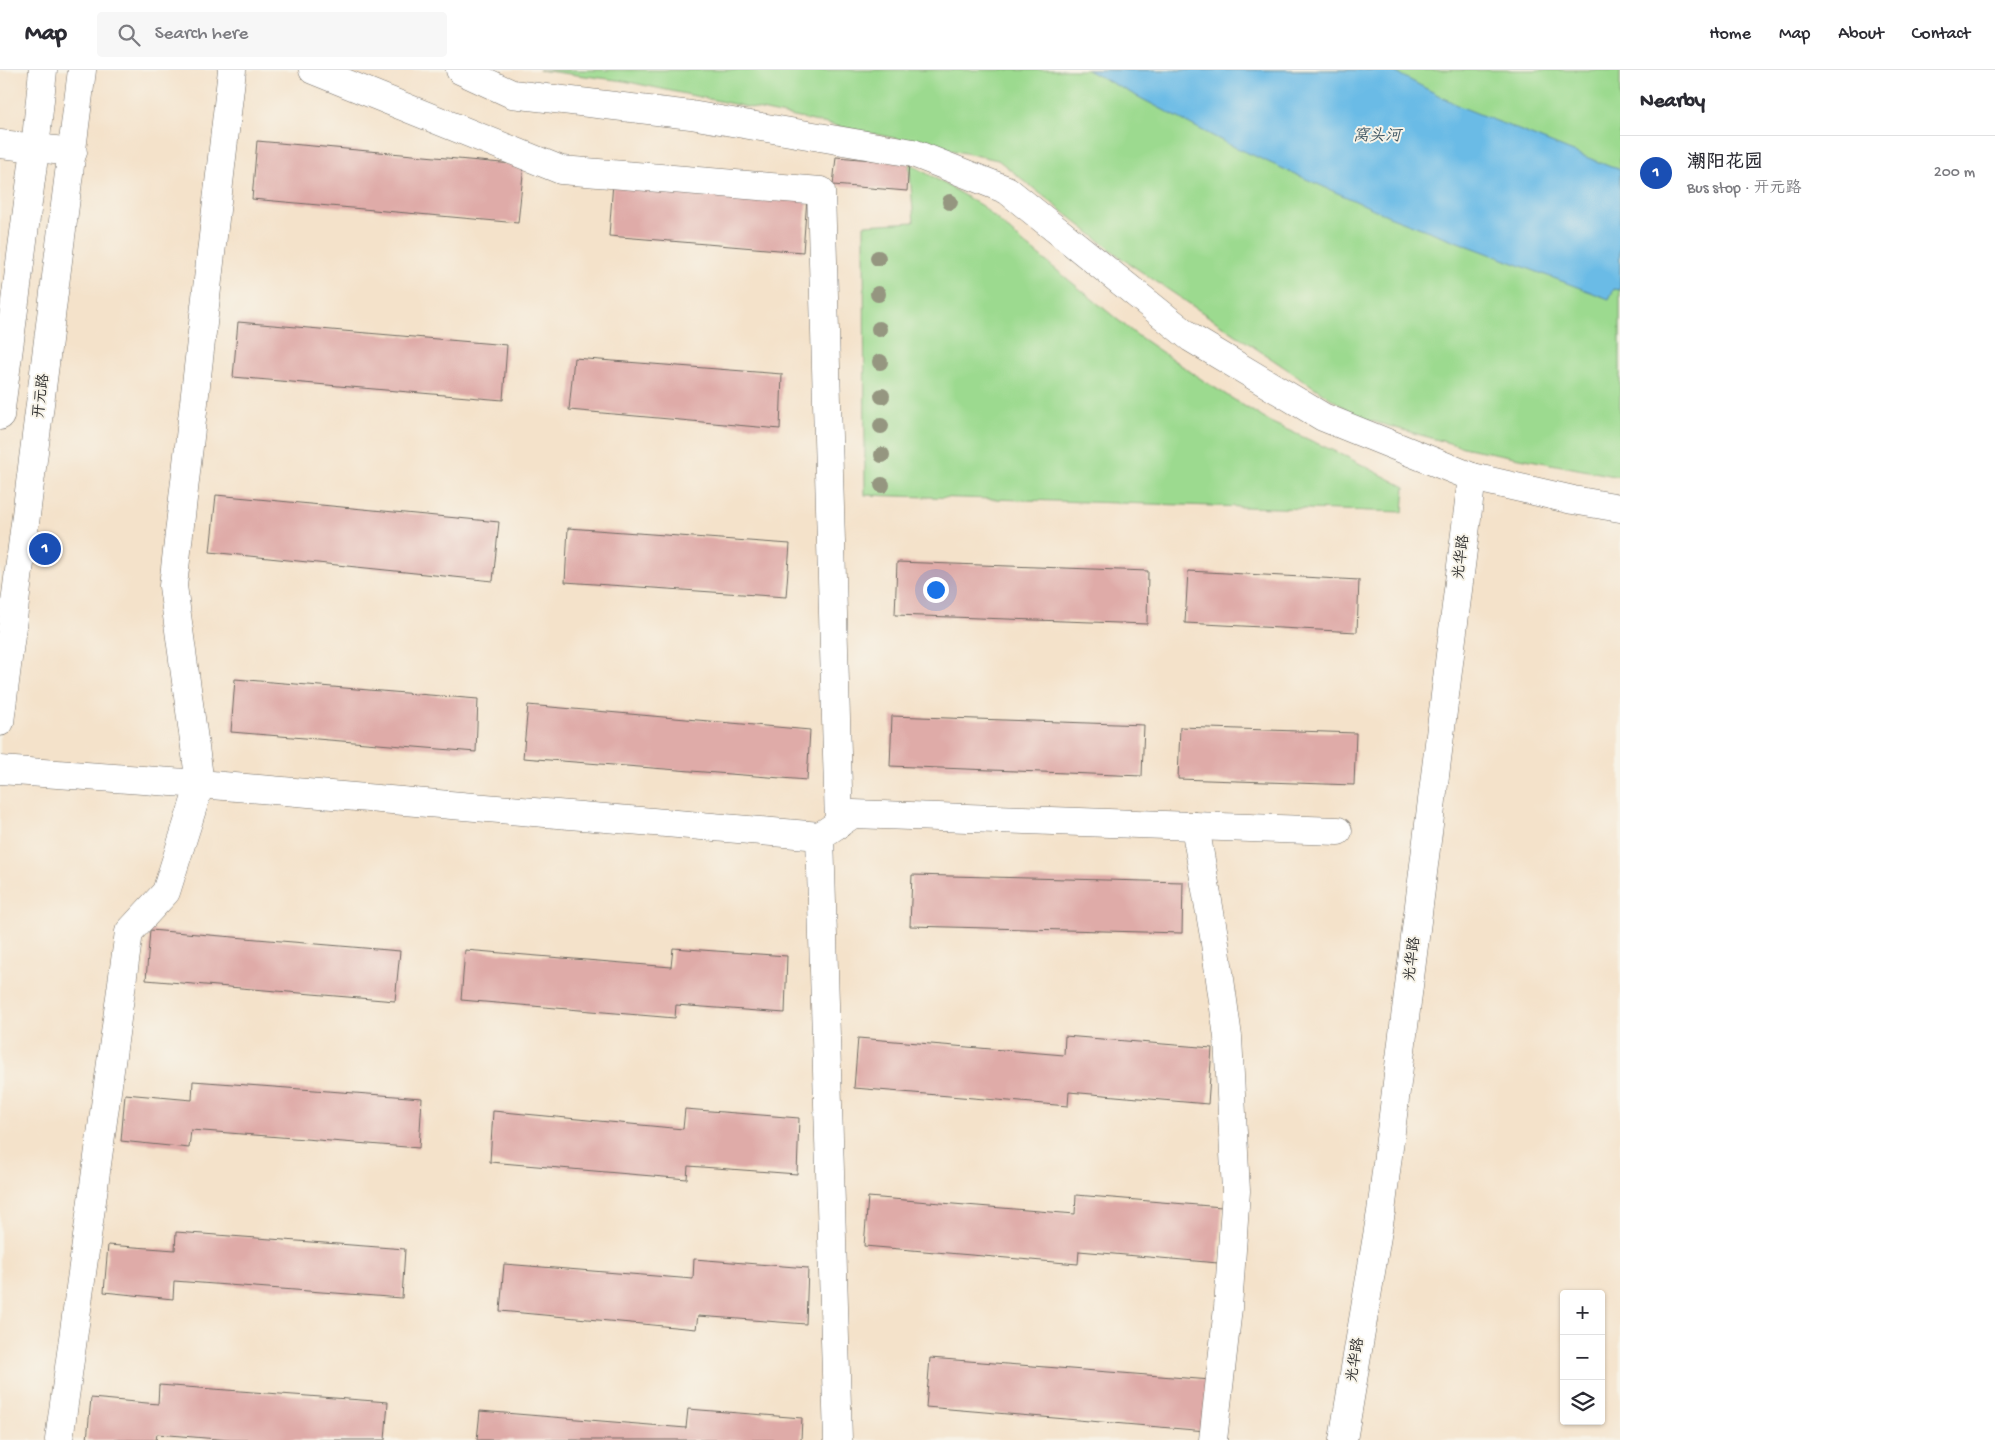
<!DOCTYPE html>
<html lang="en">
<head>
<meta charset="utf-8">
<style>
	body { margin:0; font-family:"Gochi Hand","LXGW WenKai TC",sans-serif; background:#f7f7f7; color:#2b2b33 }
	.controls { position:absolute; right:15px; bottom:15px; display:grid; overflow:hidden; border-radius:5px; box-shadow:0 1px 4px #0004 }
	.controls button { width:45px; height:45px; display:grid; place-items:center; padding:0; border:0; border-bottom:1px solid #e1e1e2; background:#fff; color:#2b2b33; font:25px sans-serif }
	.you { position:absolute; left:935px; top:519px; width:18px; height:18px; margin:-12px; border:4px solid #fff; border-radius:50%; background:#1a73e8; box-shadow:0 0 0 8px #1a73e833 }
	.badge { display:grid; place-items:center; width:32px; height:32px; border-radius:50%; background:#2563eb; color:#fff; font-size:16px; font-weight:700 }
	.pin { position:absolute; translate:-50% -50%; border:2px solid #fff; box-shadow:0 1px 5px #0006 }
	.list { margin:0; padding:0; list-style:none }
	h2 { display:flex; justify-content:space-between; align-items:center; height:65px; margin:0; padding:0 20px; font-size:21px }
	h2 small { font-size:16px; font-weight:400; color:#7c7c81 }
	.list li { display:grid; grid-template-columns:32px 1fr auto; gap:15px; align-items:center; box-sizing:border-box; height:75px; padding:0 20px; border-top:1px solid #e1e1e2 }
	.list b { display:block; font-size:19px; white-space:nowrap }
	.list p { margin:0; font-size:16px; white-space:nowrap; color:#7c7c81 }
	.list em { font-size:16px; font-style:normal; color:#7c7c81 }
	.icon { flex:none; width:28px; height:28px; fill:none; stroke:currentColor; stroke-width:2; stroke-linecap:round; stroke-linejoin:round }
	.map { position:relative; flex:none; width:1620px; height:1370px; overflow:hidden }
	header { display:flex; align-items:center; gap:30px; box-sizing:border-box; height:70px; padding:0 25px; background:#fff; border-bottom:1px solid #e1e1e2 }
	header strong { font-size:24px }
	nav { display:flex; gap:28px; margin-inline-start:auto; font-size:18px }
	.search { width:350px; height:45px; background:#f7f7f7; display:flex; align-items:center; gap:12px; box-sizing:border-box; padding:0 18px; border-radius:5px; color:#7c7c81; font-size:19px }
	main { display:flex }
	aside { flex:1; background:#fff }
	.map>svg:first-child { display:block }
</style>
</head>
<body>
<header>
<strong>Map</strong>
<div class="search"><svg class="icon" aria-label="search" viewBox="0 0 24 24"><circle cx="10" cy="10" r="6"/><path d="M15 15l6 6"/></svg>Search here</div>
<nav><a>Home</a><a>Map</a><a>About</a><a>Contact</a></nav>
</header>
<main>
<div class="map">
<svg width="1620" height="1370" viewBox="0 0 1620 1370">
	<rect width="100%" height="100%" fill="#f7f3e8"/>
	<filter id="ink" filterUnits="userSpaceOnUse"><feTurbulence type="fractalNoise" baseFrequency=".02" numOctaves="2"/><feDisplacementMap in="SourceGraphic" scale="10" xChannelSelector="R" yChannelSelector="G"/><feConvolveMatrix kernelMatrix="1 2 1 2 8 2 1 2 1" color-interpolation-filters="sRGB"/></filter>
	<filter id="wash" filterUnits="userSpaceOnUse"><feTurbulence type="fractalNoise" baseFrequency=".0096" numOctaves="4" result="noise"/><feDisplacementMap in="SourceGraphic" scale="20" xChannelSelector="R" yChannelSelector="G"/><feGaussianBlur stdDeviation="1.12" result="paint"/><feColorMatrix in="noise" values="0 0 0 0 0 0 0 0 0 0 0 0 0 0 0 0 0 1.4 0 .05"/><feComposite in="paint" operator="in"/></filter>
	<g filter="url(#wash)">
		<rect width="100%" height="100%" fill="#f4e2ca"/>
		<!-- green -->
		<g fill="#9cda8f" stroke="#64825d">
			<polygon points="539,0 1620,0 1620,407 1467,378 1360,348 1124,190 998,90 624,11"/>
			<polygon points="909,93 982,136 1021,171 1134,263 1204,311 1270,352 1347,387 1405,417 1403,442 865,425 864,155 914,152"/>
		</g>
		<!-- water -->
		<polygon fill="#6bbbe6" stroke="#4b7388" points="1087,0 1391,0 1459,36 1611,97 1620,99 1620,220 1614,219 1609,229 1389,146 1230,75"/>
		<g id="blocks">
			<!-- building -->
			<g fill="#dfaba8">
				<polygon points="257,71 524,95 518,153 252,129"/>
				<polygon points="836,87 909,93 907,121 833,115"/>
				<polygon points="613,112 807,128 803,182 609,166"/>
				<polygon points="238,252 507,275 503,330 233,307"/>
				<polygon points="574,288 782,304 780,359 569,340"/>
				<polygon points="216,425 499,452 493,511 210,482"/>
				<polygon points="568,458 790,474 786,527 565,512"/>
				<polygon points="897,492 1148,501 1147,554 895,545"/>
				<polygon points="1188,501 1359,510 1357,562 1185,553"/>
				<polygon points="235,609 478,629 476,682 231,662"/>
				<polygon points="528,635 810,660 807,710 523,688"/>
				<polygon points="892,646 1144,655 1142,706 890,696"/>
				<polygon points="1180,657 1356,663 1354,715 1178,709"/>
				<polygon points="912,805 1183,812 1182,863 910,856"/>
				<polygon points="150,860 400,881 395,931 146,910"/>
				<polygon points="673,878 787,886 785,943 676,935 675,948 461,930 465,880 671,897"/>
				<polygon points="1065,966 1212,978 1208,1034 1069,1022 1068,1036 854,1018 858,968 1064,985"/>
				<polygon points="193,1011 422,1028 419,1078 191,1060 189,1078 121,1071 125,1024 192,1030"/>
				<polygon points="685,1039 799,1048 797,1104 688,1096 687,1109 490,1092 493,1041 683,1059"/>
				<polygon points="1076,1125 1222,1137 1218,1193 1079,1181 1078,1194 864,1176 868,1127 1075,1144"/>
				<polygon points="176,1162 405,1179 402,1228 174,1211 173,1229 104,1222 108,1175 175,1180"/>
				<polygon points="694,1189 808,1198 806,1254 698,1246 696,1259 500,1241 504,1194 693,1209"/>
				<polygon points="930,1288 1211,1310 1206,1361 926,1337"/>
				<polygon points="159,1315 388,1332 385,1370 230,1370 157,1364 156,1370 87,1370 91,1328 158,1334"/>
				<polygon points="688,1339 802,1348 801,1370 477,1370 480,1341 686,1358"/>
			</g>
		</g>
	</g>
	<g filter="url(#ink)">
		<use href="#blocks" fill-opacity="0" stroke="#716b63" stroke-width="1"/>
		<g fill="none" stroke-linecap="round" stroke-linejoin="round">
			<!-- minor casing -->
			<g stroke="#716b63" stroke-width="29">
				<g id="minor">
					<polyline points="313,0 561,100 821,121 839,754"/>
					<polyline points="460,0 512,24 691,45 913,83 1007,120 1191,268 1323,347 1472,407 1573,430 1620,438"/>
					<polyline points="0,74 73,82"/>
					<polyline points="0,700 200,714 820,766 853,744 1338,761"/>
					<polyline points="1195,756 1214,866 1228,967 1236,1121 1228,1238 1213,1370"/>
					<polyline points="820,766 838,1370"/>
					<polyline points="59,1370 129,862 166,822 200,714 173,516 232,0"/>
					<polyline points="1343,1370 1381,1142 1472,407"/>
				</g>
			</g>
			<!-- major casing -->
			<g stroke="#716b63" stroke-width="29">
				<g id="major">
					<polyline points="0,346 35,79 43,0"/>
					<polyline points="0,652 82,0"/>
				</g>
			</g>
			<!-- minor -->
			<use href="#minor" stroke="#fff" stroke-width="28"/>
			<!-- major -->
			<use href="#major" stroke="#fff" stroke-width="28"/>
		</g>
		<!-- trees -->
		<g fill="#959680">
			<circle cx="950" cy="132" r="8"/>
			<circle cx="878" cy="188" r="8"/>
			<circle cx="878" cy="224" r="8"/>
			<circle cx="879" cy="259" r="8"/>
			<circle cx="880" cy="292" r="8"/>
			<circle cx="882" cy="326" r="8"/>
			<circle cx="881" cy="356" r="8"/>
			<circle cx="882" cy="385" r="8"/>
			<circle cx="882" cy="415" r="8"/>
		</g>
	</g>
	<g text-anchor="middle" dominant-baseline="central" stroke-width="4" stroke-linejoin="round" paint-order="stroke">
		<!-- street labels -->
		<g font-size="15" fill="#2b2b2b" stroke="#f7f3e8">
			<text transform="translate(42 326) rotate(-83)">开元路</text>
			<text transform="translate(1462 487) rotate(-83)">光华路</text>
			<text transform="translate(1413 889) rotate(-83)">光华路</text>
			<text transform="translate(1356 1290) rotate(-81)">光华路</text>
		</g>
		<!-- water labels -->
		<g font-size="16" font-style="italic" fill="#3e5663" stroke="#f7f3e8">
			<text x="1377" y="67">窝头河</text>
		</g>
	</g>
</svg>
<div class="controls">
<button>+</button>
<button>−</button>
<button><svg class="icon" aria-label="layers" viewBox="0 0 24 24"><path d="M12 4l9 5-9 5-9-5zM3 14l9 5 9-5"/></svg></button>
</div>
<div class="you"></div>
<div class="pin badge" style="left:45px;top:479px;background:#1a4fb4">1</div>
</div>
<aside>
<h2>Nearby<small></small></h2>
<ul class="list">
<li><span class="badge" style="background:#1a4fb4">1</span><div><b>潮阳花园</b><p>Bus stop · 开元路</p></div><em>200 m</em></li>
</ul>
</aside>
</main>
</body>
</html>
